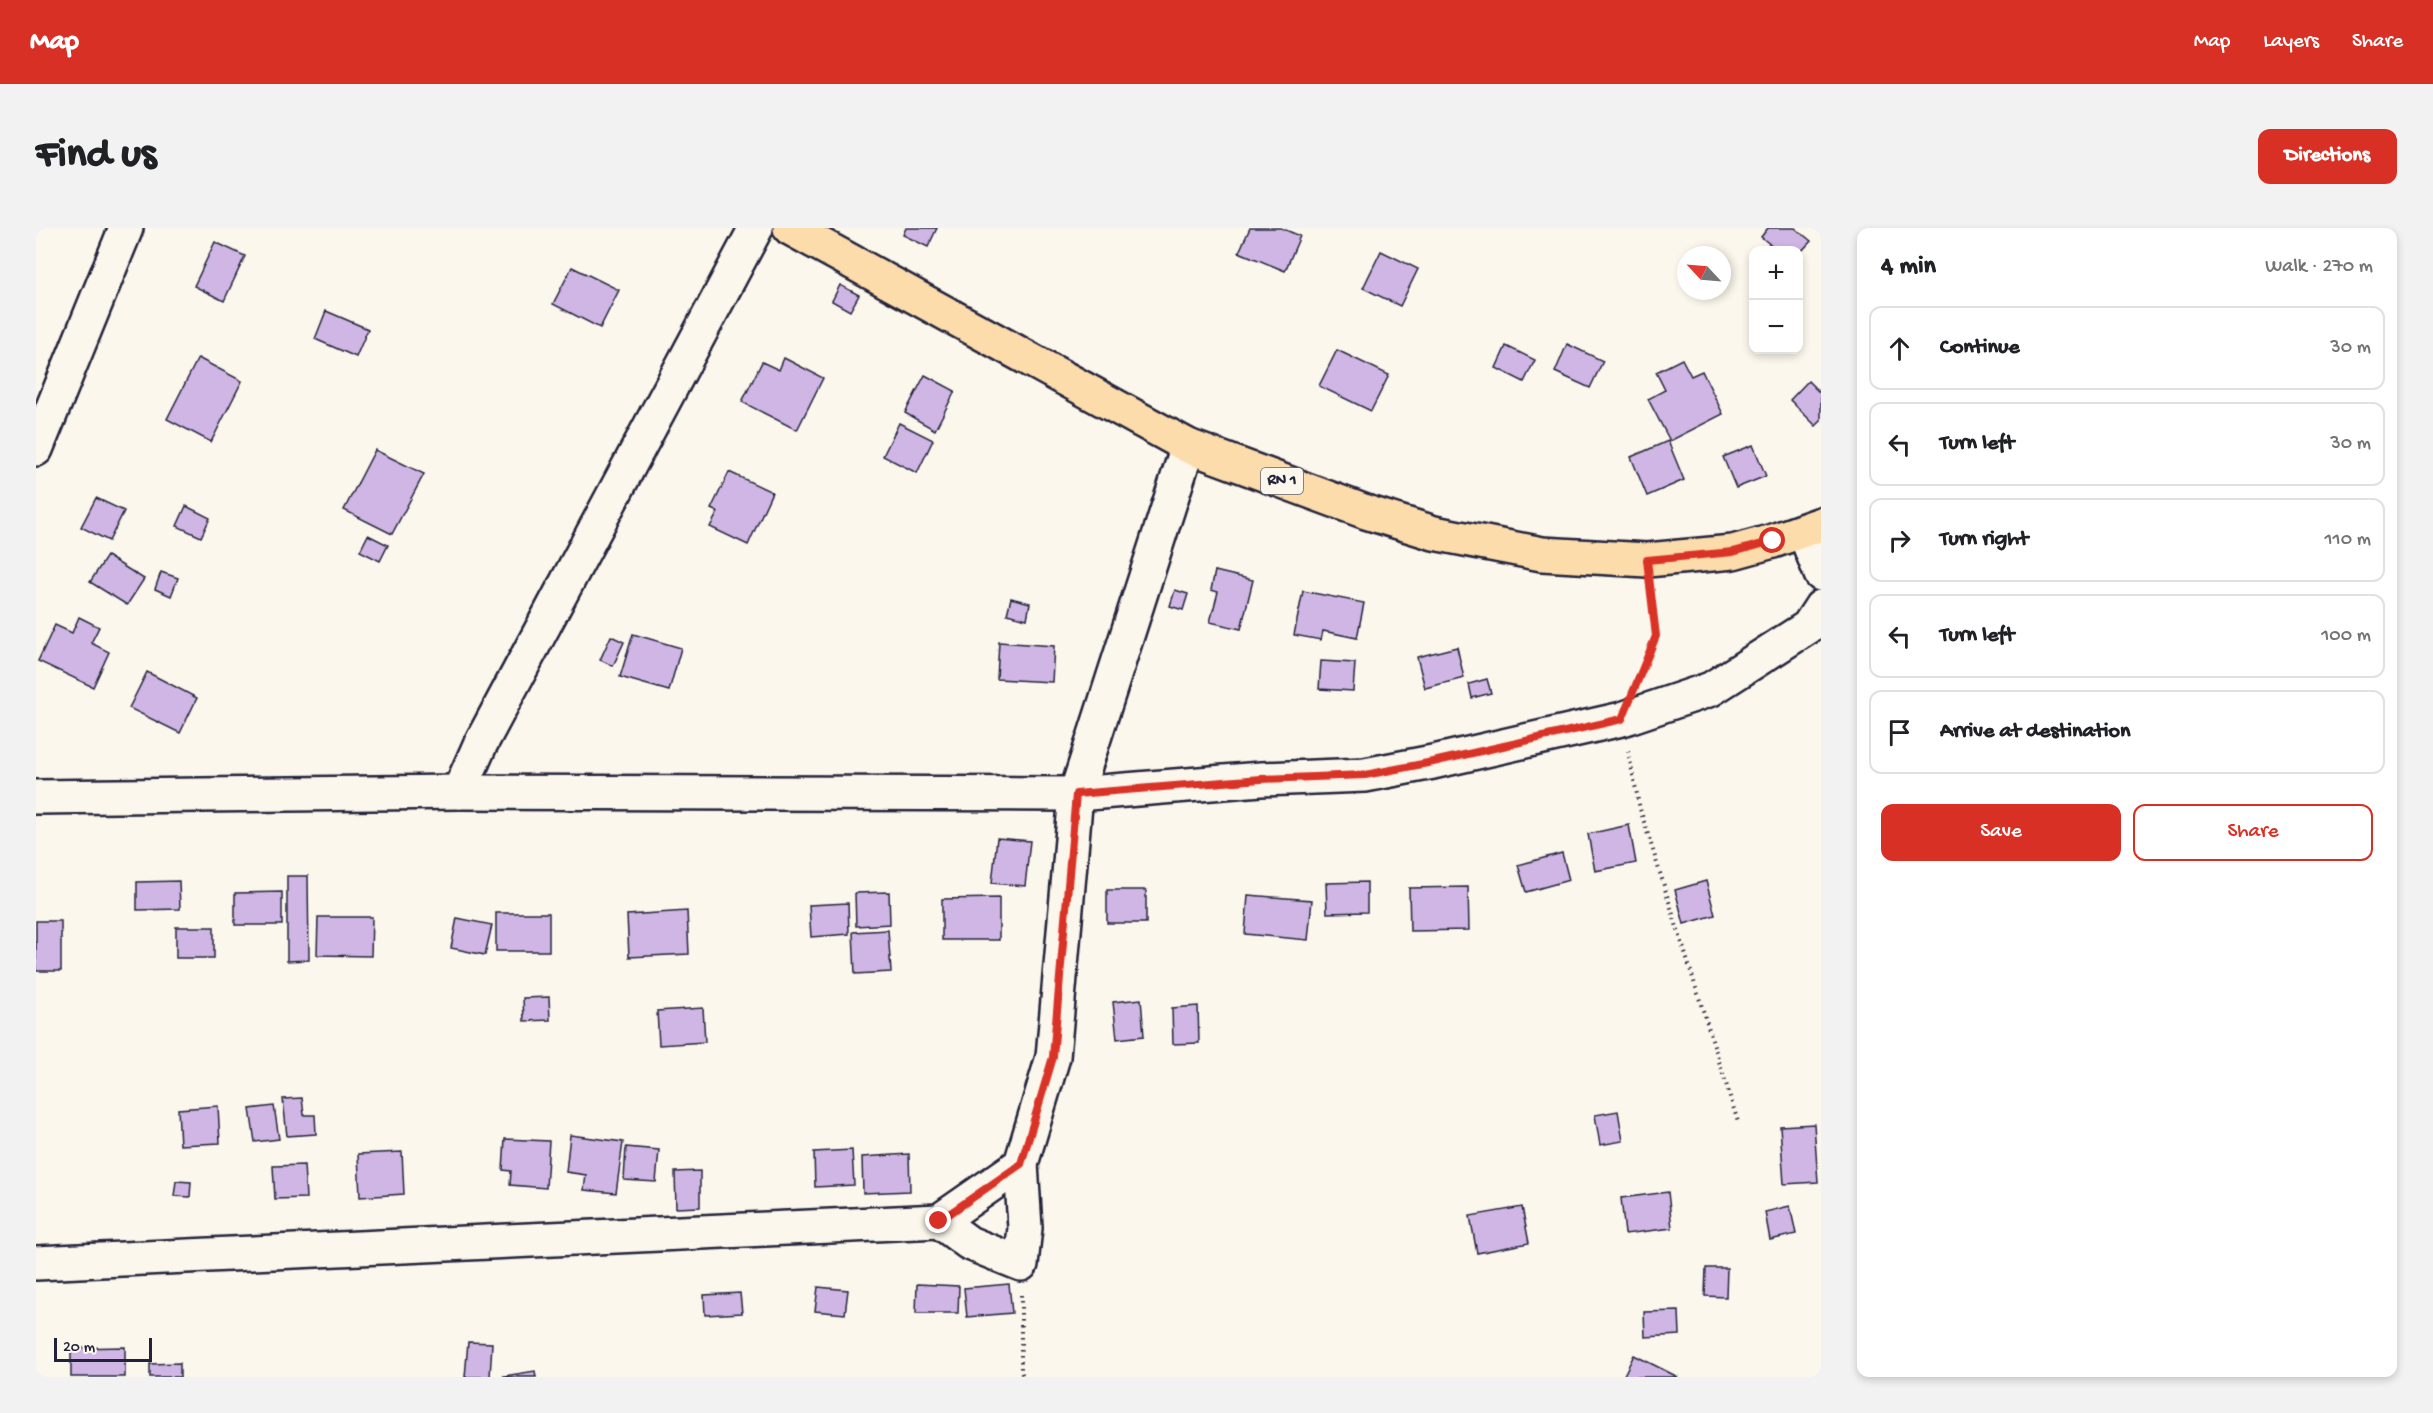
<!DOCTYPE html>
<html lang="en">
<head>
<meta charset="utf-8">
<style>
	body { margin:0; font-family:"Gochi Hand",sans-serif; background:#f2f2f2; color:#202124 }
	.controls { position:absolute; right:18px; top:18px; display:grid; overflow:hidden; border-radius:12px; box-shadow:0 3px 9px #0003 }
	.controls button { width:54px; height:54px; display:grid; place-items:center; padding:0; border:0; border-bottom:2px solid #e0e0e0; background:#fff; color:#202124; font:30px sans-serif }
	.compass { position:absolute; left:1641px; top:18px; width:54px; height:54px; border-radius:50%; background:#fff; box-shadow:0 3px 9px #0003; rotate:296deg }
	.scale { position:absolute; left:18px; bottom:15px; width:98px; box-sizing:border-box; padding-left:6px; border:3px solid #22223b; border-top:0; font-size:16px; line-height:21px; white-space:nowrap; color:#22223b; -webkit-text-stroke:4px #fbf7ec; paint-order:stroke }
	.stop { position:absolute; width:18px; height:18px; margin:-14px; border:4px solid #d93025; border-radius:50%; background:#fff }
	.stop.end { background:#d93025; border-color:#fff; box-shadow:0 2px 6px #0008 }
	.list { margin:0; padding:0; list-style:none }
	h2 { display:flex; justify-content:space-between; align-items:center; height:78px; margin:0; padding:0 24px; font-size:26px }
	h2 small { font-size:20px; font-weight:400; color:#757577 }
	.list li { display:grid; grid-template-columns:39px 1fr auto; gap:18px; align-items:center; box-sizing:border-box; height:84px; margin:0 12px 12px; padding:0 12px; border:2px solid #e0e0e0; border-radius:12px }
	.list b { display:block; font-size:22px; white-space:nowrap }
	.list em { font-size:20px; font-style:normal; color:#757577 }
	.actions { display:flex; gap:12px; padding:18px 24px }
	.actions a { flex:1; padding:14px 0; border:2px solid #d93025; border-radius:12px; text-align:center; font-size:21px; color:#d93025 }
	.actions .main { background:#d93025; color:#fff }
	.icon { flex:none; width:33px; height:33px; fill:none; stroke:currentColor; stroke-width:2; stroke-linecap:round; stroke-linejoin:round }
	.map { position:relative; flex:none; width:1785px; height:1149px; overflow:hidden; border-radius:12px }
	header { display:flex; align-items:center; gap:36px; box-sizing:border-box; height:84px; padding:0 30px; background:#d93025; color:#fff }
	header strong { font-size:28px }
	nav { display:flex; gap:33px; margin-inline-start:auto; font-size:21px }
	.intro { display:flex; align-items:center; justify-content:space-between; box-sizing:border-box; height:144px; padding:0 36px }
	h1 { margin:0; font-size:42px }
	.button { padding:15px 27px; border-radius:12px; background:#d93025; color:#fff; font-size:21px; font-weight:700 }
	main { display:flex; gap:36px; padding:0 36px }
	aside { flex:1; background:#fff; border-radius:12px; box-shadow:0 3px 9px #0003 }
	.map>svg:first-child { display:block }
</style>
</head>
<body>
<header>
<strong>Map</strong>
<nav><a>Map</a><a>Layers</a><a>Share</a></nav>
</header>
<div class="intro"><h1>Find us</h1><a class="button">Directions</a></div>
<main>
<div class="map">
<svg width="1785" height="1149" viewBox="0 0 1785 1149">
	<rect width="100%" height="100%" fill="#fbf7ec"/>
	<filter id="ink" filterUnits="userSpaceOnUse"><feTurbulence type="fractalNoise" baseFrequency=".0167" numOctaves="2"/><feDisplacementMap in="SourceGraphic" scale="12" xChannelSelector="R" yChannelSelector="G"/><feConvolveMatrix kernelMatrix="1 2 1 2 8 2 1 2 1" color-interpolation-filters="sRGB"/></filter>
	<g filter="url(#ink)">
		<!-- building -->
		<g fill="#cfb6e5" stroke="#22223b" stroke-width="1.5">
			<polygon points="870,0 901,0 892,19 867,7"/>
			<polygon points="1214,0 1245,0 1264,8 1249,43 1203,24"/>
			<polygon points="1732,0 1759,0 1775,13 1762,27 1762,22 1741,22 1725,9"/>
			<polygon points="179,14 209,28 188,73 158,58"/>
			<polygon points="1345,23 1382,41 1364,78 1327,60"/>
			<polygon points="536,39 583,62 564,100 517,76"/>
			<polygon points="804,57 823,67 814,83 796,73"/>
			<polygon points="290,83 332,101 320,129 279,111"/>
			<polygon points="1531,116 1567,133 1554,160 1519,144"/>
			<polygon points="1470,118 1499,132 1488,154 1460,140"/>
			<polygon points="1301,122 1353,147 1335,183 1283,158"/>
			<polygon points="162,130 206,153 175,214 131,191"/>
			<polygon points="748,130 787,150 761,202 706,174 726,134 743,142"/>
			<polygon points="1646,131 1655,148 1666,143 1687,186 1634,213 1612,171 1629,162 1620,144"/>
			<polygon points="889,147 919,163 899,202 869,185"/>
			<polygon points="1772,153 1785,166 1785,193 1780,198 1754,172"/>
			<polygon points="863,195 897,212 881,245 847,228"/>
			<polygon points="1632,213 1648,252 1611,268 1595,229"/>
			<polygon points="1717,217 1730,248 1700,260 1687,229"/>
			<polygon points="339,222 388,246 356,306 308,282"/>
			<polygon points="693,244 736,264 712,317 674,299 682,284 675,281"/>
			<polygon points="60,270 88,283 73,313 45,299"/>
			<polygon points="150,278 174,290 165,309 141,298"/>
			<polygon points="332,307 352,317 344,333 324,323"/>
			<polygon points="71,328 108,351 91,377 54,354"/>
			<polygon points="1179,343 1217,352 1205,401 1174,394 1182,364 1175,362"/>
			<polygon points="125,344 142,350 135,368 119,361"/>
			<polygon points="1139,362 1152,366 1147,382 1134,378"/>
			<polygon points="1267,363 1328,375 1321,410 1287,403 1285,412 1258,407"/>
			<polygon points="975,370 994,375 991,391 971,386"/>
			<polygon points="43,389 63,399 55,415 73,424 57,459 2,433 19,397 36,405"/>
			<polygon points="597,406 645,420 633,463 584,449"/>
			<polygon points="575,408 588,414 577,438 564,432"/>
			<polygon points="963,414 1018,418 1016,454 961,451"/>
			<polygon points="1421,419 1428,450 1389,460 1381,429"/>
			<polygon points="1285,433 1319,435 1317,463 1283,461"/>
			<polygon points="111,444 161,470 144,505 93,480"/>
			<polygon points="1451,451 1455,465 1436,470 1433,456"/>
			<polygon points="1593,597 1600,635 1559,643 1552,606"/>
			<polygon points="961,610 994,613 989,658 956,655"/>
			<polygon points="1526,625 1533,652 1490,664 1482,637"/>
			<polygon points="251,648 272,648 273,732 251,733"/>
			<polygon points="143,653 144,681 101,682 101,654"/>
			<polygon points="1670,653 1679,687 1648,696 1639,662"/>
			<polygon points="1331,654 1331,684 1291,685 1290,655"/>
			<polygon points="1432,659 1433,702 1374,703 1373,660"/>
			<rect x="1071" y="662" width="39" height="33"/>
			<polygon points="246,664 246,697 199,697 199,665"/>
			<polygon points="853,664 854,696 820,698 819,665"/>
			<polygon points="1212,667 1276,672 1272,712 1209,706"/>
			<polygon points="963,670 963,712 906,712 906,671"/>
			<polygon points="812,675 813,706 775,709 773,677"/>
			<polygon points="651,683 653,726 593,729 591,687"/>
			<rect x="460" y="685" width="53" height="38"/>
			<polygon points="282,689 336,689 335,728 281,727"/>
			<polygon points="421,690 456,697 449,727 415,720"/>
			<rect x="0" y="693" width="25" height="50"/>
			<rect x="140" y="699" width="38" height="31"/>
			<polygon points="852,702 855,744 819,746 817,704"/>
			<polygon points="513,769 514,792 488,793 487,770"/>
			<polygon points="1105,771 1108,808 1081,811 1077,774"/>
			<polygon points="1162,778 1163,815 1137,816 1136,780"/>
			<polygon points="667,780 669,814 623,817 621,783"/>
			<polygon points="266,870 268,887 279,887 280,906 251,908 247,871"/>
			<polygon points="182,878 184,915 144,917 142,881"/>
			<polygon points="238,878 243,911 219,914 214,881"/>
			<polygon points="1582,883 1587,913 1564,917 1559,887"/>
			<polygon points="1778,896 1782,954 1748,956 1744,898"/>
			<polygon points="534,907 587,914 580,965 548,962 550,947 530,944"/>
			<polygon points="469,911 513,913 510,960 474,957 475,943 467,942"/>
			<polygon points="590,919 623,922 620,954 588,952"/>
			<polygon points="816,922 818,957 779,959 778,924"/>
			<polygon points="366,924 368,966 324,969 322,926"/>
			<polygon points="873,926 874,963 827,965 826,929"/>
			<polygon points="268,937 270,970 239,971 237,938"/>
			<polygon points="664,943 664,979 640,980 639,944"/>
			<polygon points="140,953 155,954 154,969 138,968"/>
			<polygon points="1632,964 1636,1000 1589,1006 1585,970"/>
			<polygon points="1754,978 1760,1006 1734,1012 1729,984"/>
			<polygon points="1486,979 1493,1015 1441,1025 1434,988"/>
			<polygon points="1670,1040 1691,1040 1690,1069 1669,1068"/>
			<polygon points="881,1056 923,1058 922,1085 880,1085"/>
			<polygon points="973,1056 976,1085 931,1089 928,1060"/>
			<polygon points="782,1059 812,1062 809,1086 779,1083"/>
			<polygon points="704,1065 706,1085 669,1087 668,1067"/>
			<polygon points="1643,1083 1644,1107 1609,1109 1608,1084"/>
			<polygon points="432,1114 456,1115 454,1149 429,1149"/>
			<polygon points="89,1119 89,1149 35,1149 35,1120"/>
			<polygon points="1598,1127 1642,1149 1587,1149"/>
			<polygon points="144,1135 144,1149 114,1149 114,1136"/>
			<polygon points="499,1143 500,1149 469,1149 468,1148"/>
		</g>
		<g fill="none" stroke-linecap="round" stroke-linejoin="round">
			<!-- minor casing -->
			<g stroke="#22223b" stroke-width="38">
				<g id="minor">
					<polyline points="0,221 90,0"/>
					<polyline points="1768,303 1785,346"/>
					<polyline points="423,564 444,517 720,0"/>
					<polyline points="0,569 423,564 1040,566 1225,551 1329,547 1397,534 1586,491 1675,461 1772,399 1785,379"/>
					<polyline points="903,993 933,1015 985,1036 989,1000 985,936"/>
					<polyline points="0,1035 903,993 985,936 1017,829 1040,566 1152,218"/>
				</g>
			</g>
			<!-- major casing -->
			<g stroke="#22223b" stroke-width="38">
				<polyline id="major" points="754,0 1152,218 1330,284 1398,305 1506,326 1611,332 1697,324 1737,313 1785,296"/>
			</g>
			<!-- path -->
			<g stroke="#22223b" stroke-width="4" stroke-dasharray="1.5 4.5" stroke-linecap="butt">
				<polyline points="1603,450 1620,408 1615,363"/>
				<polyline points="1592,523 1604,581 1702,894"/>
				<polyline points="985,1067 985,1143 987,1149"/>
			</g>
			<!-- minor -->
			<use href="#minor" stroke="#fbf7ec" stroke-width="33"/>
			<!-- major -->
			<use href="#major" stroke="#fddcac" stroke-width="33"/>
		</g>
	</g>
	<g fill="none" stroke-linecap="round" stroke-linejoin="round" filter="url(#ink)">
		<!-- route -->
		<polyline stroke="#d93025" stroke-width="8" points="903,993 985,936 1017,829 1040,566 1225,551 1329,547 1397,534 1586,491 1620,408 1611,332 1697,324 1737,313"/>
	</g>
	<g text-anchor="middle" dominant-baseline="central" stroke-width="4.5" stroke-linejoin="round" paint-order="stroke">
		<!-- shield labels -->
		<rect fill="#fbf7ec" stroke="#636270" stroke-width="1.5" x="1225" y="240" width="42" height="26" rx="4.5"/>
		<g font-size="16" font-weight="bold" fill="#22223b">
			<text x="1246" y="253">RN 1</text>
		</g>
	</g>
</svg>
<div class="controls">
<button>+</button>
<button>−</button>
</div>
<svg class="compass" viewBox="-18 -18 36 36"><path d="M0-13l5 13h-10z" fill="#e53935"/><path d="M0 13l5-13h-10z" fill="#757577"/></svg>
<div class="scale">20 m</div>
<div class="stop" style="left:1737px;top:313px"></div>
<div class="stop end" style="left:903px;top:993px"></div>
</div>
<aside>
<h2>4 min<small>Walk · 270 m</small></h2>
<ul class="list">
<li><svg class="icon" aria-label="ahead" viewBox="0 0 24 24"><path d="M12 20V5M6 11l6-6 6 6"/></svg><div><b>Continue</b></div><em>30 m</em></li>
<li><svg class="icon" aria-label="left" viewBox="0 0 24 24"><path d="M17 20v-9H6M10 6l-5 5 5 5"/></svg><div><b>Turn left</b></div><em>30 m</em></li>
<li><svg class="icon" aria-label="right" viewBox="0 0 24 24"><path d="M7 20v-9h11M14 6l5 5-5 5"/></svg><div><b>Turn right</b></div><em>110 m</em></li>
<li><svg class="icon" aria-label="left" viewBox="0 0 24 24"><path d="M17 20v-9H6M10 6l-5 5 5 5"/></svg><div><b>Turn left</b></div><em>100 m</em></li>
<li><svg class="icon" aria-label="arrive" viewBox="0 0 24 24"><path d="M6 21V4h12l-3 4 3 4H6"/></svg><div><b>Arrive at destination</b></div></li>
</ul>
<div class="actions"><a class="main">Save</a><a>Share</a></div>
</aside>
</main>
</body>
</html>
